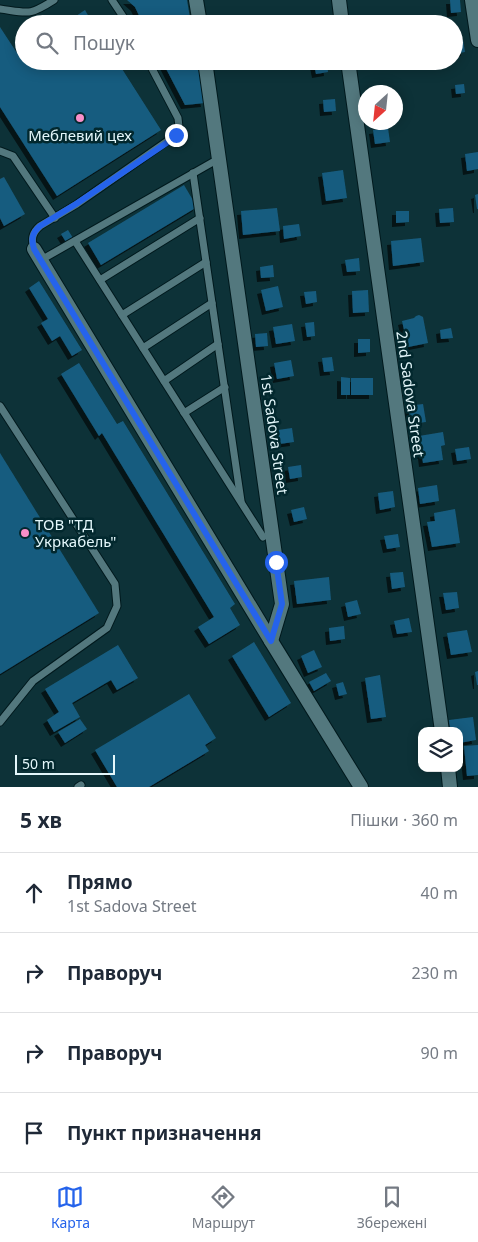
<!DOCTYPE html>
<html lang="uk">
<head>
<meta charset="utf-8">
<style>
	body { margin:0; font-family:"Noto Sans",sans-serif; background:#f6f6f7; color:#1f2937 }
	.controls { position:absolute; right:15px; bottom:15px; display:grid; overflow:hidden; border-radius:10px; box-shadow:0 2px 12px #0003 }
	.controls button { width:45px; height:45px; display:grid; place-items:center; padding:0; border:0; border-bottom:1px solid #e0e1e3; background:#fff; color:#1f2937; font:25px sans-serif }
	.compass { position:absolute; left:358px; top:85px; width:45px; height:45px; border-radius:50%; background:#fff; box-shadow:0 2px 12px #0003; rotate:207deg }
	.scale { position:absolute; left:15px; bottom:12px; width:100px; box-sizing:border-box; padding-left:5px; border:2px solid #e4f7fb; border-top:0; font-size:14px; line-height:18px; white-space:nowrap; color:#e4f7fb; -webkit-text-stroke:4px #02282e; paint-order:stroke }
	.stop { position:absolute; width:15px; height:15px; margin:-11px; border:4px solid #2563eb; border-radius:50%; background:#fff }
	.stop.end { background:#2563eb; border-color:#fff; box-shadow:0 1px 5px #0008 }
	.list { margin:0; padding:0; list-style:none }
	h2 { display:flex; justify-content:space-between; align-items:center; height:65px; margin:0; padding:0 20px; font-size:21px }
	h2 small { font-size:16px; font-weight:400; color:#747a83 }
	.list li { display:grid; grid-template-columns:32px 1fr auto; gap:15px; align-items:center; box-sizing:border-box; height:80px; padding:0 20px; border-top:1px solid #e0e1e3 }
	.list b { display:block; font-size:19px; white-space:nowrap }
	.list p { margin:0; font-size:16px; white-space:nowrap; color:#747a83 }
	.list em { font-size:16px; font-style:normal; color:#747a83 }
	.icon { flex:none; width:28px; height:28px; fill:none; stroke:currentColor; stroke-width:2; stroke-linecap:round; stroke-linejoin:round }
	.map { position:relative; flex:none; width:478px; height:787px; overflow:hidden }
	.search { position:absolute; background:#fff; box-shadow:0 2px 12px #0003; left:15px; right:15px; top:15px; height:55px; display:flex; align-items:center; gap:12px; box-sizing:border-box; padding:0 18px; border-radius:28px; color:#747a83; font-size:19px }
	.sheet { height:385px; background:#fff }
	nav { display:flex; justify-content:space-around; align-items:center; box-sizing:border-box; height:70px; border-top:1px solid #e0e1e3; background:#fff; font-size:14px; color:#747a83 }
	nav a { display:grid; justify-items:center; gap:2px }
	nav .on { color:#2563eb }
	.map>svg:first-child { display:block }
</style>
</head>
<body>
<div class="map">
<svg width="478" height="787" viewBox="0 0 478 787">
	<defs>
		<filter id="shadow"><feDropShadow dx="-4" dy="4" stdDeviation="0" flood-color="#0009"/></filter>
	</defs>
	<rect width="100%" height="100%" fill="#0d3238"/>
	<!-- building -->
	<g fill="#185c7f" filter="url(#shadow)">
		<polygon points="127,0 187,0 191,24 143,24 135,7"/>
		<polygon points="450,0 460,0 461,12 451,13"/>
		<polygon points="85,10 93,24 64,24"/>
		<polygon points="319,20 320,24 304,24 304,23"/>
		<polygon points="0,27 17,53 24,49 24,61 117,61 161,130 57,196 0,107"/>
		<polygon points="463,40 465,52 454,54 454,42"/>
		<polygon points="162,61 197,61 205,103 185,105"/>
		<polygon points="371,61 382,61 382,63 371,64"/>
		<polygon points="327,62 328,72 316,74 314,64"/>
		<polygon points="464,84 465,93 456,94 455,85"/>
		<polygon points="335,99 336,111 324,112 323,100"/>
		<polygon points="388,128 390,142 375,144 373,130"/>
		<polygon points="478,152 478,169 467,171 465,154"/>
		<polygon points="343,170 347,198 326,201 322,173"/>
		<polygon points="4,177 25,214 4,226 0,218 0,179"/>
		<polygon points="184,185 197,207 101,265 88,243"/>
		<polygon points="478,194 478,209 477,209 475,195"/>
		<polygon points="277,208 280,231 243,235 241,211"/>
		<polygon points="453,208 454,222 440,223 439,209"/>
		<polygon points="396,211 409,211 409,222 396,223"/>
		<polygon points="299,224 301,236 284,239 283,226"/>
		<polygon points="68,230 73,238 66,242 61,234"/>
		<polygon points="421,238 424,262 393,266 391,241"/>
		<polygon points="359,258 360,271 347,272 345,260"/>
		<polygon points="273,265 274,277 261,278 260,267"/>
		<polygon points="39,281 82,350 72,356 60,336 52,341 41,323 48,319 29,288"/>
		<polygon points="278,286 283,307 266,311 261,290"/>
		<polygon points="368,290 369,312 353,313 352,291"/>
		<polygon points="316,291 317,302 306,304 304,292"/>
		<polygon points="419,315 423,317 428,343 408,347 402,321 414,318 416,316"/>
		<polygon points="314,322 315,336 307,337 305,323"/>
		<polygon points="292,324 295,341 276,344 273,327"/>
		<polygon points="451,328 453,338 441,339 440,330"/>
		<polygon points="267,333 268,346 256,347 255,334"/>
		<polygon points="358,339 370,339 370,352 358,353"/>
		<polygon points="332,357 334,371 324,372 322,358"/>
		<polygon points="291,360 294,376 277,379 274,363"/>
		<polygon points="79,363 117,424 123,421 235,604 230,608 240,625 209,644 198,627 214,617 102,433 99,436 61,374"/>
		<polygon points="341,377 350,378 350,395 341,395"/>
		<rect x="351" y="378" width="22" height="17"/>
		<polygon points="423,404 426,422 411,424 408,406"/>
		<polygon points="292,428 294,442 279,444 278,430"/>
		<polygon points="443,432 445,445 441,446 443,460 423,463 422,455 419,455 417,444 420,443 419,436"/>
		<polygon points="469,447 471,459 457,461 455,449"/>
		<polygon points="0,453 99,613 0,674"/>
		<polygon points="301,465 302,477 290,479 288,467"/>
		<polygon points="437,485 439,501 420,504 418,488"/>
		<polygon points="393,491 395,507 380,510 378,493"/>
		<polygon points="304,507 307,519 294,522 291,510"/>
		<polygon points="455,509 460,543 432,547 427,522 435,521 434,513"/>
		<polygon points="398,534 400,547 387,549 384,536"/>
		<polygon points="403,572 405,587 392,589 390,573"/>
		<polygon points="329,577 331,600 297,604 294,581"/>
		<polygon points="457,592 459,608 446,610 443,593"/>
		<polygon points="357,600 361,614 348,617 345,603"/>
		<polygon points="409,618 412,632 397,634 394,621"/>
		<polygon points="344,626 345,639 330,641 329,628"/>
		<polygon points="467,630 472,652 451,655 447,633"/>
		<polygon points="254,642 291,703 269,717 232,656"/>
		<polygon points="118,645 138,678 117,690 111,680 72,703 80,717 54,732 47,720 59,712 45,689"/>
		<polygon points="314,650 322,667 308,673 301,656"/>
		<polygon points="478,671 478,685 477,685 475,672"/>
		<polygon points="326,673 331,681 314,691 309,682"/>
		<polygon points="380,675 386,717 371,719 365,678"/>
		<polygon points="343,682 347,694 339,696 336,684"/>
		<polygon points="189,694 216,738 205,745 209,751 149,787 117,787 95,750"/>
		<polygon points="473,717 476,740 459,743 459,731 450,731 449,720"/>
		<polygon points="80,719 87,729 65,743 58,732"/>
		<polygon points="478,745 478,775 467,776 464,746"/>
	</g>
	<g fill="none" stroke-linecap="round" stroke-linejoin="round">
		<!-- lane casing -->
		<g stroke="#00191d" stroke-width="9">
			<g id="lane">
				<polyline points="112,0 128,24"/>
				<path d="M0,9C29,13 29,16 54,0"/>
				<polyline points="0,151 13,156 55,218"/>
				<polyline points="193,173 241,501"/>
				<polyline points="75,241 263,537"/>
				<path d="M34,249C31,239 32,233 40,226L77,204L176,135L179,127L178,118L148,61"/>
				<polyline points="41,260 213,162 220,160"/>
				<polyline points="100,280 200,218"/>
				<polyline points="122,315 206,262"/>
				<polyline points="143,348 212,303"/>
				<polyline points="164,381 218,344"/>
				<polyline points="0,406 115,584 117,606 107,628 33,681 0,722"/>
				<polyline points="184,413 225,387"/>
				<polyline points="78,787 81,785"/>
			</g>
		</g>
		<!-- street casing -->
		<g stroke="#00191d" stroke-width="16">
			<g id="street">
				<polyline points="196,0 200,24"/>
				<polyline points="339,0 342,24"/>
				<polyline points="472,0 478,40"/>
				<polyline points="205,61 282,604 271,641"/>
				<polyline points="348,61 442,731"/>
				<polyline points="34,249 271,641 361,787"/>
				<polyline points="448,768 450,787"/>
			</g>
		</g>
		<!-- lane -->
		<use href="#lane" stroke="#53787e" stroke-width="7"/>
		<!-- street -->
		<use href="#street" stroke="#53787e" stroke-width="14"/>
	</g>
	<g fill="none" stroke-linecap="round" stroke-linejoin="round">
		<!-- route -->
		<path stroke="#2563eb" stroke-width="6" d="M176,135L171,140L76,204L40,226C32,233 31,239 34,249L271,641L282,604L276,562"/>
	</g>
	<!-- markers -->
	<g fill="#f98fc9" stroke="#02282e" stroke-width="2">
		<circle cx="80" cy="118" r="5"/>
		<circle cx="25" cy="533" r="5"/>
	</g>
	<g text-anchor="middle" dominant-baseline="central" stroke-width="5" stroke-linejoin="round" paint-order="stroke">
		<!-- poi labels -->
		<g font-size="15" fill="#e4f7fb" stroke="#02282e">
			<text x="80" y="135">Меблевий цех</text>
			<text x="35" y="524" text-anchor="start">ТОВ "ТД<tspan x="35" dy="17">Укркабель"</tspan></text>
		</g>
		<!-- street labels -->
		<g font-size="15" fill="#e4f7fb" stroke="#02282e">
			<text transform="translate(411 394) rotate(82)">2nd Sadova Street</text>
			<text transform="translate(275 434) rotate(82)">1st Sadova Street</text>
		</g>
	</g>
</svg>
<div class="controls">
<button><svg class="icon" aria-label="layers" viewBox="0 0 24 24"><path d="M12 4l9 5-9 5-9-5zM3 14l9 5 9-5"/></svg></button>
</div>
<svg class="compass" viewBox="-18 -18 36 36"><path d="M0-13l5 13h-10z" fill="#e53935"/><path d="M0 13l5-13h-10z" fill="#747a83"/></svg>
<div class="scale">50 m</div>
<div class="stop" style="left:276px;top:562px"></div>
<div class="stop end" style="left:176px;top:135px"></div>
<div class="search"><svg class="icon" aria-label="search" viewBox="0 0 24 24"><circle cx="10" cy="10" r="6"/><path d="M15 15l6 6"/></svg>Пошук</div>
</div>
<section class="sheet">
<h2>5 хв<small>Пішки · 360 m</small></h2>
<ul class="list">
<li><svg class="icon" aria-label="ahead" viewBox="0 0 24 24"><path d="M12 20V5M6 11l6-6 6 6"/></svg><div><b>Прямо</b><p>1st Sadova Street</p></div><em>40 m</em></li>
<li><svg class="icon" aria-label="right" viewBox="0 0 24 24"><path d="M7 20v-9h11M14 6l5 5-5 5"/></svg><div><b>Праворуч</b></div><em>230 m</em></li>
<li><svg class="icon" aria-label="right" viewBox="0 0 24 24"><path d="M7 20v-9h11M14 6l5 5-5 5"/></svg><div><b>Праворуч</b></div><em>90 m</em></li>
<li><svg class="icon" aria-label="arrive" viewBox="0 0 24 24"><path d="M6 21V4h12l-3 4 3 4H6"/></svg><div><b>Пункт призначення</b></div></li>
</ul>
</section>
<nav>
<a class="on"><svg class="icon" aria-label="map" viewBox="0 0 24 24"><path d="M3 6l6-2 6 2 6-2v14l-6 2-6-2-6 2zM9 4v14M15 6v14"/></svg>Карта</a>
<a><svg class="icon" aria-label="directions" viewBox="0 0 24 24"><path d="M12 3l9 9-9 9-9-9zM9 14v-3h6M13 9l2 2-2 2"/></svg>Маршрут</a>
<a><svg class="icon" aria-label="saved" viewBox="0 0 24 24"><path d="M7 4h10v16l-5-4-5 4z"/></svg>Збережені</a>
</nav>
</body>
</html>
